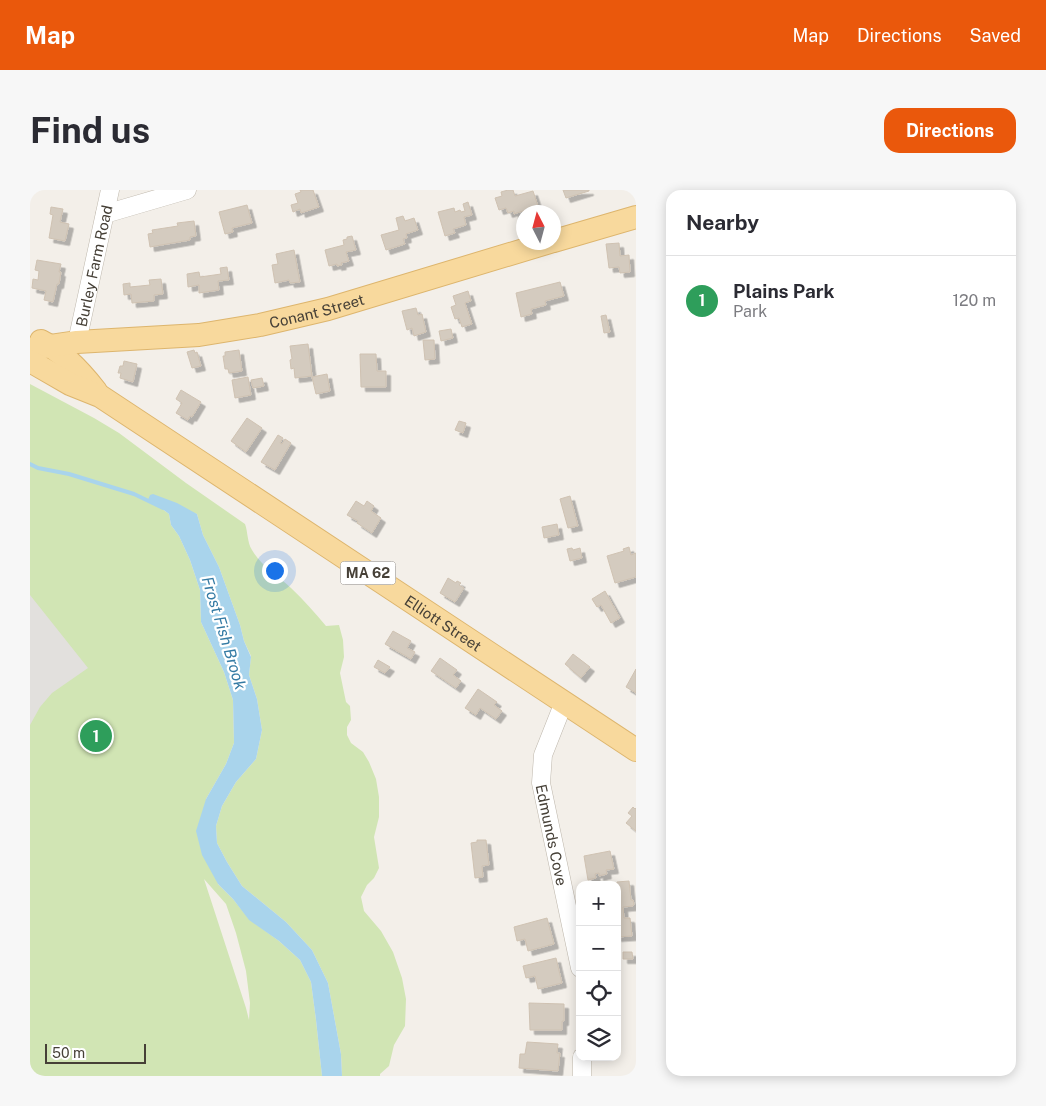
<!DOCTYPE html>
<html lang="en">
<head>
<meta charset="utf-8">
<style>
	body { margin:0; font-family:"Public Sans",sans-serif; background:#f7f7f7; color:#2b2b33 }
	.controls { position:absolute; right:15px; bottom:15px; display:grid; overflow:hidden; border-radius:10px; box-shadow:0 2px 12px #0003 }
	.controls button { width:45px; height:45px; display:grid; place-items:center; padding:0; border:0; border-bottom:1px solid #e1e1e2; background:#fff; color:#2b2b33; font:25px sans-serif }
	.compass { position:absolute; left:486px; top:15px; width:45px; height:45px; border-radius:50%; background:#fff; box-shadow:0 2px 12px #0003; rotate:354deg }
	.scale { position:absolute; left:15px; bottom:12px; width:101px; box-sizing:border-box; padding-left:5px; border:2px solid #464037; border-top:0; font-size:14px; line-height:18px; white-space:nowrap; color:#464037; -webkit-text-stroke:4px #fff; paint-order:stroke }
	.you { position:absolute; left:244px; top:380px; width:18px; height:18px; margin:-12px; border:4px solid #fff; border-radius:50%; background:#1a73e8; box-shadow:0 0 0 8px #1a73e833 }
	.badge { display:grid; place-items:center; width:32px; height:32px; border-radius:50%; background:#ea580c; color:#fff; font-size:16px; font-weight:700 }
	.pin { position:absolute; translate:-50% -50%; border:2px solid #fff; box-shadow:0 1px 5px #0006 }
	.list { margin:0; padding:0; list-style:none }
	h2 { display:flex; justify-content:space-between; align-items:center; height:65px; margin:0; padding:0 20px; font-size:21px }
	h2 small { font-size:16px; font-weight:400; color:#7c7c81 }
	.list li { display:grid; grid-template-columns:32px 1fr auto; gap:15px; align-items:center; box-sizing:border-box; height:90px; padding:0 20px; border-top:1px solid #e1e1e2 }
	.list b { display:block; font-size:19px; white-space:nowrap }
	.list p { margin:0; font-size:16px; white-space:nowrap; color:#7c7c81 }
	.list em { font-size:16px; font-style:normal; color:#7c7c81 }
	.icon { flex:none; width:28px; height:28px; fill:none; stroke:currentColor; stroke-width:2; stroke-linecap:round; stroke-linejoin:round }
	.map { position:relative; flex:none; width:606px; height:886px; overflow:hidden; border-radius:15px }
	header { display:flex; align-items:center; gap:30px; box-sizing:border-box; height:70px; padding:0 25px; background:#ea580c; color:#fff }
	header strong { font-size:24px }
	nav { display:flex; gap:28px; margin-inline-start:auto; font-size:18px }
	.intro { display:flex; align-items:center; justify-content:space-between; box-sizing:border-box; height:120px; padding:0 30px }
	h1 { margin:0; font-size:35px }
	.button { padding:12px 22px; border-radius:15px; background:#ea580c; color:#fff; font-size:18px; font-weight:700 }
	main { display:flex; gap:30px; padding:0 30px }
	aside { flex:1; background:#fff; border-radius:15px; box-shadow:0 2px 12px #0003 }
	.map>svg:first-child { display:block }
</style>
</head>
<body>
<header>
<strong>Map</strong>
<nav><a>Map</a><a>Directions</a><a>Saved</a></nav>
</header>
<div class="intro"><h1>Find us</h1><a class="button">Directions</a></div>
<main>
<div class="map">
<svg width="606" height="886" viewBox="0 0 606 886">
	<defs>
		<filter id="shadow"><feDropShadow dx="4.5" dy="4.5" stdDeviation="0" flood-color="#0004"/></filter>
	</defs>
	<rect width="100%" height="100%" fill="#f3efe9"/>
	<!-- green -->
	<path fill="#d1e5b4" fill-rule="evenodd" d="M0,194L64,228L89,243L156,293L215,334C218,342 217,352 222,360C231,376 248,386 261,398C274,410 285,423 296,436L309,435L313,450L314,467L310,483L316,512L320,516L321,530L317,537V545L321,553L333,562L339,572L346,589L349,607V627L344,647L349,678L344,688L337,695L331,707L334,721L351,741L363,762L372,788L376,809L375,836L364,855L359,876L350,884V886H312L311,864L298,793L282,760L256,732L212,696L197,672L187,653L186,636L192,616L206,592L226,569L232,540L227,509L219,485L221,466L214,451L210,435L189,377L173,345L167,324L123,312L139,324L141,335L149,346L160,370L170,400L171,432L194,482L203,510L204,553L196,574L176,609L188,694L203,709L219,729L249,751L270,770L281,792L286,830L292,886H0ZM174,689L196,714L206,743L216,781L220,813L219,830L216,818Z"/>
	<!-- parking -->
	<polygon fill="#e2e0dd" points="0,405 58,478 22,503 10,517 0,535"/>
	<!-- water -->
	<polygon fill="#a9d4ec" points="123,304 147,313 167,324 173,345 189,377 210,435 214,451 221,467 219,485 227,509 232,540 226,569 206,592 192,616 186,636 187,653 197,672 212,696 256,732 282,760 298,793 311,864 312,886 292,886 286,830 281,792 270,770 249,751 219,730 203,709 188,694 172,665 166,641 176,609 196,574 204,553 203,510 194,482 171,432 170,400 160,370 149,346 141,335 139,324 123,312 118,310 120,305"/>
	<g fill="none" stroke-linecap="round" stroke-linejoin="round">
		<!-- stream -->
		<polyline stroke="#a9d4ec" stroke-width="4" points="0,274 8,278 39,284 104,304 133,318"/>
	</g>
	<!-- building -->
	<g fill="#d4cbbf" stroke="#cfc2b2" filter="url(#shadow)">
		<polygon points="270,0 283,0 289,17 271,23 270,19 263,22 261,15 268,13 265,4 271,2"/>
		<polygon points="478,0 483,0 485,6 503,1 508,16 484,24 484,21 478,23 476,18 469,20 465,8 472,6 471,2"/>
		<polygon points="533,0 559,0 559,1 536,8"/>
		<polygon points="438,12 442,25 434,27 436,35 423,39 425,43 415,46 408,22 424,18 425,22 430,20 431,22 435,21 433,14"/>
		<polygon points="217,15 222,33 202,38 203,42 195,44 189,22"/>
		<polygon points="21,17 33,19 30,32 39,34 35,51 19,48 23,25 20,24"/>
		<polygon points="373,26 375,31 384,28 388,40 376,44 377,48 373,49 375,54 356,60 351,45 369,40 366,28"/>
		<polygon points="164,31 166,46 160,47 160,50 120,57 118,44 123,43 122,40 148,36 147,33"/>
		<polygon points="322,46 326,60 316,62 319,71 311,73 312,75 307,76 307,74 299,76 295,60 314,55 313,50 317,49 317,47"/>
		<polygon points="589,53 590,66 599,65 600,82 590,83 589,77 579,78 576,54"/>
		<polygon points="264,60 270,92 260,93 259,90 245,93 242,75 248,74 246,64"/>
		<polygon points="7,70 31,74 29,82 31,82 29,94 27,94 23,112 14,110 16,101 2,98 3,89 8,90 9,81 5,80"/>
		<polygon points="197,77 199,90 188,91 189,100 169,103 169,95 158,97 157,84 169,82 170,87 191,84 190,78"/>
		<polygon points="131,89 133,104 124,105 124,111 102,113 101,104 94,105 93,94 100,93 100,97 120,95 119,90"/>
		<polygon points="530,92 534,106 515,111 516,115 501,119 502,124 491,127 486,103"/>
		<polygon points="438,101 441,111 435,113 442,134 432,137 429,128 425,129 421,117 426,115 423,106"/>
		<polygon points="386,118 388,125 392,124 396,142 384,146 382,138 377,140 372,121"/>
		<polygon points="576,125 580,142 574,143 571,126"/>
		<polygon points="421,139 423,148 411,151 409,141"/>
		<polygon points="393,150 404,150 405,169 395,170"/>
		<polygon points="278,154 282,186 265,188 264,178 261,179 260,170 262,169 260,156"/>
		<polygon points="164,160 165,163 167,162 171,176 162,178 157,162"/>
		<polygon points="209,160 212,181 199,183 198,179 195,179 193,166 195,166 195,162"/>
		<polygon points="330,164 346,164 347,181 356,181 356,197 331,197"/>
		<polygon points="94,171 107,174 103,192 90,188 91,183 88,183 90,176 93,176"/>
		<polygon points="297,184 300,201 286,204 282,187"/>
		<polygon points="218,187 221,205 205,208 202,190"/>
		<polygon points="232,188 234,196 223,198 221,190"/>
		<polygon points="151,200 171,212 162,227 160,226 158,230 146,223 152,213 146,209"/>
		<polygon points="217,228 232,238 216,262 201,251"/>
		<polygon points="429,231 436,233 433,243 425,240"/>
		<polygon points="248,245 253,248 250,253 252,254 255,249 261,253 245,280 231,272"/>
		<polygon points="540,306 548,336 538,338 530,309"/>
		<polygon points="326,311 334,316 337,311 344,316 341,321 351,328 342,343 327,333 328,331 317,325"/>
		<polygon points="527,334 529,345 514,348 512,337"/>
		<polygon points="599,357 601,365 606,363 606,387 585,393 577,366 594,361 593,359"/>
		<polygon points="542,358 543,360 550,358 552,368 540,371 537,359"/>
		<polygon points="418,388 426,393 427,391 431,393 429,395 434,398 425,412 410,403"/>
		<polygon points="575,401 590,428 581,433 571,415 567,417 562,409"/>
		<polygon points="363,441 381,451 377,458 385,462 381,469 355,454"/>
		<polygon points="543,464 560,477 551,488 535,474"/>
		<polygon points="410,468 427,480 423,485 431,491 426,498 401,481"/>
		<polygon points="348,470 360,477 355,483 344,477"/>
		<polygon points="606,479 606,503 596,497"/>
		<polygon points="448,499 467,512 464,515 472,521 466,529 450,518 446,525 435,518"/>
		<polygon points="603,617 605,619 606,618 606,641 596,633 602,626 598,623"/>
		<polygon points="447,650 456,650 459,675 452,676 453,687 445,688 441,653 447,652"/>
		<polygon points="580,661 584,679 576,680 577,684 569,686 569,683 565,684 566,688 558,690 554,666"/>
		<polygon points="599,691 601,710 603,710 604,714 603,716 593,717 594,728 600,728 602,746 587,747 587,715 589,715 587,695 578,695 587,694 587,692"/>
		<polygon points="517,728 524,754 498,761 495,749 487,751 484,737"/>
		<polygon points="593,762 602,762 603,769 593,769"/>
		<polygon points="526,768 532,793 508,799 505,786 496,788 493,776"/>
		<polygon points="499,813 534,814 534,831 532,831 532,840 500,840"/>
		<polygon points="497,852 528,854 527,863 530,863 528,881 489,878 490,864 495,864"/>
	</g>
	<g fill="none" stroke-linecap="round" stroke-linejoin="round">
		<!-- minor casing -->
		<g stroke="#beb7ac" stroke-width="19">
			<g id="minor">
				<polyline points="75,24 157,0"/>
				<path id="s1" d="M47,152L80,0"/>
				<path id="s2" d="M534,512L513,565L511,593L550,778"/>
				<polyline points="552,867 552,886"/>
			</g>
		</g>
		<!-- major casing -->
		<g stroke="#ddb56d" stroke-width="24">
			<g id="major">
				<polyline points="524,51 606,27"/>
				<path d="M11,151C31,161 52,183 66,201"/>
				<path id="s3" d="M0,159L47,152L169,145L230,135L298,119L520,52"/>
				<path id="s4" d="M0,171L40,194L70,206L606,560"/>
			</g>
		</g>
		<!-- minor -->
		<use href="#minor" stroke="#fff" stroke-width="18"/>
		<!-- major -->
		<use href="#major" stroke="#f8d99d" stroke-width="22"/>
	</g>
	<g text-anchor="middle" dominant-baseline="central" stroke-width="4.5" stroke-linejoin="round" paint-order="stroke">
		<!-- shield labels -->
		<rect fill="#fff" stroke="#7e7973" stroke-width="1" x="310.5" y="371.5" width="55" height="23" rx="4"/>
		<g font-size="14" font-weight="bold" fill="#464037">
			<text x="338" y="383">MA 62</text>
		</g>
		<!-- street labels -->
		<g font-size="15" fill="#464037" stroke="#fff">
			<text stroke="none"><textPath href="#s1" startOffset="78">Burley Farm Road</textPath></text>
			<text stroke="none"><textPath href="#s3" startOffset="290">Conant Street</textPath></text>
			<text stroke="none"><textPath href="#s4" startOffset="490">Elliott Street</textPath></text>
			<text stroke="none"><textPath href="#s2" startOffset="138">Edmunds Cove</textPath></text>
		</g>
		<!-- water labels -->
		<g font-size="16" font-style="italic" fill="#357ba4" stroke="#fff">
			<text transform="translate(194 443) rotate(73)">Frost Fish Brook</text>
		</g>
	</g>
</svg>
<div class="controls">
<button>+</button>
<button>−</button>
<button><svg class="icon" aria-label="locate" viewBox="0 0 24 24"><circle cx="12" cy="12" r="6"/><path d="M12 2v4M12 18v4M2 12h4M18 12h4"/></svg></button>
<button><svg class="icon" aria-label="layers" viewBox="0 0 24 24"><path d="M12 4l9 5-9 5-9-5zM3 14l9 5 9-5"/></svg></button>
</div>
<svg class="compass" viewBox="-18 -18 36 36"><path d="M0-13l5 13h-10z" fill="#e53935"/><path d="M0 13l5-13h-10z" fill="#7c7c81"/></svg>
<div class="scale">50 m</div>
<div class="you"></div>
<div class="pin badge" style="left:66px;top:546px;background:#2e9e5b">1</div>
</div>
<aside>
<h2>Nearby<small></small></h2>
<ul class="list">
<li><span class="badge" style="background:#2e9e5b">1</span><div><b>Plains Park</b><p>Park</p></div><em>120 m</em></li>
</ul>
</aside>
</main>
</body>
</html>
